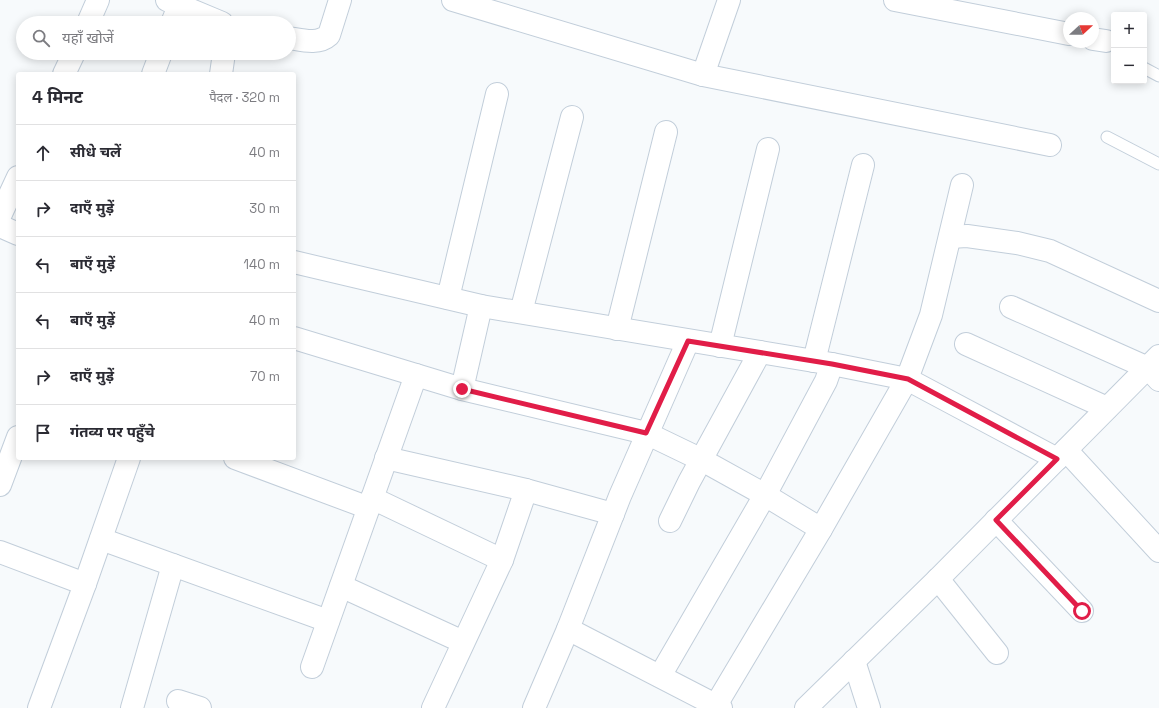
<!DOCTYPE html>
<html lang="hi">
<head>
<meta charset="utf-8">
<style>
	body { margin:0; font-family:"Space Grotesk","Noto Sans Devanagari",sans-serif; background:#f2f2f3; color:#2b2b33 }
	.controls { position:absolute; right:12px; top:12px; display:grid; overflow:hidden; border-radius:4px; box-shadow:0 2px 10px #0003 }
	.controls button { width:36px; height:36px; display:grid; place-items:center; padding:0; border:0; border-bottom:1px solid #e1e1e2; background:#fff; color:#2b2b33; font:20px sans-serif }
	.compass { position:absolute; left:1063px; top:12px; width:36px; height:36px; border-radius:50%; background:#fff; box-shadow:0 2px 10px #0003; rotate:69deg }
	.stop { position:absolute; width:12px; height:12px; margin:-9px; border:3px solid #e11d48; border-radius:50%; background:#fff }
	.stop.end { background:#e11d48; border-color:#fff; box-shadow:0 1px 4px #0008 }
	.list { margin:0; padding:0; list-style:none }
	h2 { display:flex; justify-content:space-between; align-items:center; height:52px; margin:0; padding:0 16px; font-size:17px }
	h2 small { font-size:13px; font-weight:400; color:#7c7c81 }
	.list li { display:grid; grid-template-columns:26px 1fr auto; gap:12px; align-items:center; box-sizing:border-box; height:56px; padding:0 16px; border-top:1px solid #e1e1e2 }
	.list b { display:block; font-size:15px; white-space:nowrap }
	.list em { font-size:13px; font-style:normal; color:#7c7c81 }
	.icon { flex:none; width:22px; height:22px; fill:none; stroke:currentColor; stroke-width:2; stroke-linecap:round; stroke-linejoin:round }
	.map { position:relative; flex:none; width:1159px; height:708px; overflow:hidden }
	.search { position:absolute; background:#fff; box-shadow:0 2px 10px #0003; left:16px; top:16px; width:280px; height:44px; display:flex; align-items:center; gap:10px; box-sizing:border-box; padding:0 14px; border-radius:22px; color:#7c7c81; font-size:15px }
	.panel { position:absolute; background:#fff; box-shadow:0 2px 10px #0003; left:16px; top:72px; width:280px; height:388px; border-radius:4px }
	.map>svg:first-child { display:block }
</style>
</head>
<body>
<div class="map">
<svg width="1159" height="708" viewBox="0 0 1159 708">
	<rect width="100%" height="100%" fill="#f7fafc"/>
	<g fill="none" stroke-linecap="round" stroke-linejoin="round">
		<!-- service casing -->
		<g stroke="#c2ceda" stroke-width="13">
			<g id="service">
				<polyline points="1144,68 1159,76"/>
				<polyline points="1107,137 1159,164"/>
			</g>
		</g>
		<!-- minor casing -->
		<g stroke="#c2ceda" stroke-width="24">
			<g id="minor">
				<polyline points="167,0 222,23"/>
				<polyline points="453,0 703,75 1050,145"/>
				<polyline points="895,0 1069,34"/>
				<polyline points="88,23 98,0"/>
				<polyline points="172,23 179,6"/>
				<path d="M289,38C302,40 318,45 329,35L340,0"/>
				<polyline points="1093,39 1106,41"/>
				<polyline points="64,74 74,53"/>
				<polyline points="153,74 161,53"/>
				<polyline points="221,74 224,53"/>
				<polyline points="703,75 729,0"/>
				<polyline points="0,216 18,177"/>
				<polyline points="0,226 18,234"/>
				<polyline points="950,237 967,236 1017,243 1050,251 1159,301"/>
				<polyline points="294,262 481,306 832,364 907,379 1057,459"/>
				<polyline points="448,298 497,94"/>
				<polyline points="1011,307 1148,368 1159,380"/>
				<polyline points="521,312 572,117"/>
				<polyline points="617,329 666,132"/>
				<polyline points="294,338 462,389 646,433 702,460 765,495 821,529"/>
				<polyline points="966,344 1107,408"/>
				<polyline points="720,346 768,149"/>
				<polyline points="814,361 863,165"/>
				<polyline points="462,389 481,306"/>
				<polyline points="1066,450 1159,551"/>
				<polyline points="235,458 369,508"/>
				<polyline points="386,458 526,490 613,514"/>
				<polyline points="0,485 18,437"/>
				<polyline points="372,498 502,560"/>
				<polyline points="996,520 1082,611"/>
				<polyline points="670,521 689,482 760,352"/>
				<polyline points="101,539 328,621"/>
				<polyline points="0,552 85,584"/>
				<polyline points="938,579 997,653"/>
				<polyline points="341,586 463,642"/>
				<polyline points="568,629 721,708"/>
				<polyline points="854,661 869,708"/>
				<polyline points="312,667 416,375"/>
				<polyline points="660,676 765,495 826,381 832,364"/>
				<polyline points="178,701 200,708"/>
				<polyline points="716,705 821,529 907,379 931,315 962,185"/>
				<polyline points="39,708 85,584 129,458"/>
				<polyline points="132,708 173,565"/>
				<polyline points="433,708 502,560 526,490"/>
				<polyline points="534,708 568,629 620,496 688,341"/>
				<polyline points="806,708 938,579 1159,356"/>
			</g>
		</g>
		<!-- service -->
		<use href="#service" stroke="#fff" stroke-width="11"/>
		<!-- minor -->
		<use href="#minor" stroke="#fff" stroke-width="22"/>
	</g>
	<g fill="none" stroke-linecap="round" stroke-linejoin="round">
		<!-- route -->
		<polyline stroke="#e11d48" stroke-width="5" points="462,389 646,433 688,341 832,364 908,379 1057,459 996,520 1082,611"/>
	</g>
</svg>
<div class="controls">
<button>+</button>
<button>−</button>
</div>
<svg class="compass" viewBox="-18 -18 36 36"><path d="M0-13l5 13h-10z" fill="#e53935"/><path d="M0 13l5-13h-10z" fill="#7c7c81"/></svg>
<div class="stop" style="left:1082px;top:611px"></div>
<div class="stop end" style="left:462px;top:389px"></div>
<div class="search"><svg class="icon" aria-label="search" viewBox="0 0 24 24"><circle cx="10" cy="10" r="6"/><path d="M15 15l6 6"/></svg>यहाँ खोजें</div>
<section class="panel">
<h2>4 मिनट<small>पैदल · 320 m</small></h2>
<ul class="list">
<li><svg class="icon" aria-label="ahead" viewBox="0 0 24 24"><path d="M12 20V5M6 11l6-6 6 6"/></svg><div><b>सीधे चलें</b></div><em>40 m</em></li>
<li><svg class="icon" aria-label="right" viewBox="0 0 24 24"><path d="M7 20v-9h11M14 6l5 5-5 5"/></svg><div><b>दाएँ मुड़ें</b></div><em>30 m</em></li>
<li><svg class="icon" aria-label="left" viewBox="0 0 24 24"><path d="M17 20v-9H6M10 6l-5 5 5 5"/></svg><div><b>बाएँ मुड़ें</b></div><em>140 m</em></li>
<li><svg class="icon" aria-label="left" viewBox="0 0 24 24"><path d="M17 20v-9H6M10 6l-5 5 5 5"/></svg><div><b>बाएँ मुड़ें</b></div><em>40 m</em></li>
<li><svg class="icon" aria-label="right" viewBox="0 0 24 24"><path d="M7 20v-9h11M14 6l5 5-5 5"/></svg><div><b>दाएँ मुड़ें</b></div><em>70 m</em></li>
<li><svg class="icon" aria-label="arrive" viewBox="0 0 24 24"><path d="M6 21V4h12l-3 4 3 4H6"/></svg><div><b>गंतव्य पर पहुँचे</b></div></li>
</ul>
</section>
</div>
</body>
</html>
